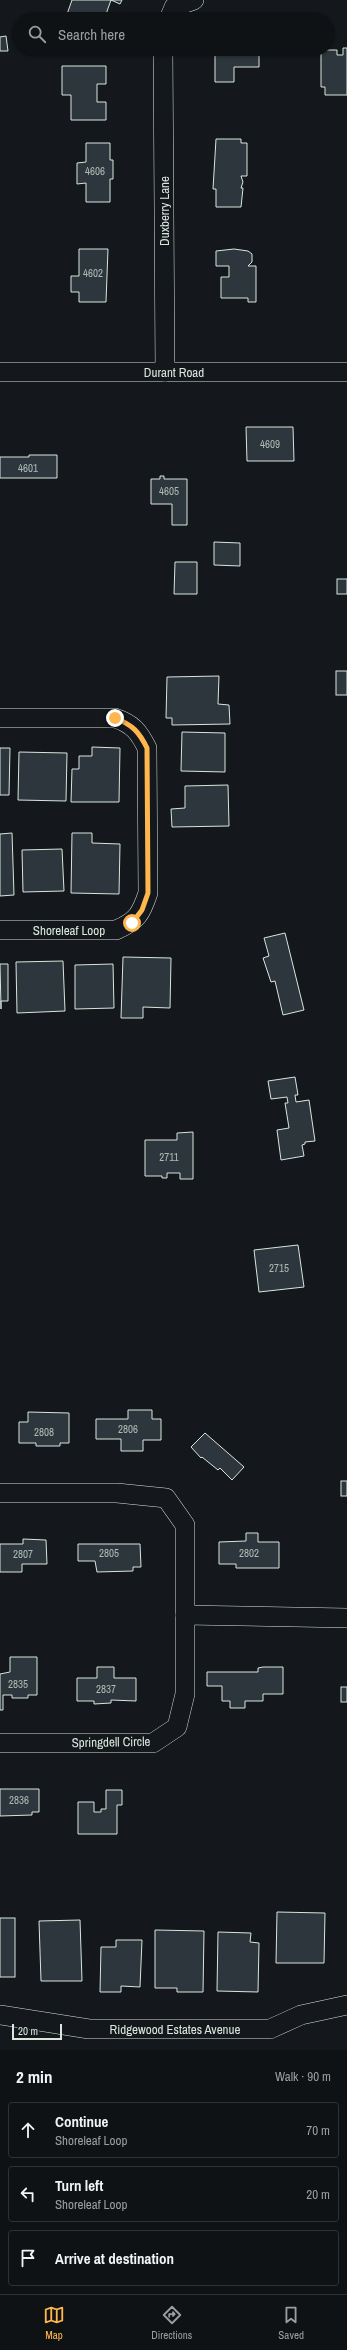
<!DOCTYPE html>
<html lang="en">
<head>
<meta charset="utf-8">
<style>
	body { margin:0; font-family:"Archivo Narrow",sans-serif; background:#181b1e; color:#f1f3f6 }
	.scale { position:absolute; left:12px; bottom:10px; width:50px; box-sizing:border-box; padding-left:4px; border:2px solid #d8e6dc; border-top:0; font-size:11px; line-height:14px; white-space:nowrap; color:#d8e6dc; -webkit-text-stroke:3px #14181c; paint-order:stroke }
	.stop { position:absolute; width:12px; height:12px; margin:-9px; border:3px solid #ffb74d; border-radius:50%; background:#fff }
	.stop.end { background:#ffb74d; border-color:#fff; box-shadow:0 1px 4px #0008 }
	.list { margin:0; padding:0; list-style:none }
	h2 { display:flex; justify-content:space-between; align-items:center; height:52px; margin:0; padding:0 16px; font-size:17px }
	h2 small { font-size:13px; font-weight:400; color:#9b9ea0 }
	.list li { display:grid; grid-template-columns:26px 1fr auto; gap:12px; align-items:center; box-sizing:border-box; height:56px; margin:0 8px 8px; padding:0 8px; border:1px solid #2f3234; border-radius:4px }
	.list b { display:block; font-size:15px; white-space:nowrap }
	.list p { margin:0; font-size:13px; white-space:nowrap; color:#9b9ea0 }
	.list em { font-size:13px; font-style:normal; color:#9b9ea0 }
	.icon { flex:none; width:22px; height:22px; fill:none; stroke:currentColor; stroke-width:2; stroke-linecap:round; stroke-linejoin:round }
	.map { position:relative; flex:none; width:347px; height:2050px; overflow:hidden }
	.search { position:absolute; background:#0f1215; box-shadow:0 1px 3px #0004; left:12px; right:12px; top:12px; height:44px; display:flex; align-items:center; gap:10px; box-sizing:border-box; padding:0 14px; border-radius:22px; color:#9b9ea0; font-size:15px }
	.sheet { height:244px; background:#0f1215 }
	nav { display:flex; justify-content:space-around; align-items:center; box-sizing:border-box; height:56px; border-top:1px solid #2f3234; background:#0f1215; font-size:11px; color:#9b9ea0 }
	nav a { display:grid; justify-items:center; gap:2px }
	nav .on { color:#ffb74d }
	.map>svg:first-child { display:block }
</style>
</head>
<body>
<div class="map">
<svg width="347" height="2050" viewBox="0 0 347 2050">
	<rect width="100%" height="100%" fill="#14181c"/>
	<!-- building -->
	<g fill="#2c363c" stroke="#d8e6dc">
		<polygon points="72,0 122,0 120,4 111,0 105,17 110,19 70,19 66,17"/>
		<polygon points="6,36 8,51 0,51 0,37"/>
		<polygon points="343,48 347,48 347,95 325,95 325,87 321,87 321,50 337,50 337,55 343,55"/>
		<polygon points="215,49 259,49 259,67 234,67 234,82 215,82"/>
		<polygon points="62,66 106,66 106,84 97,84 97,102 106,102 106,120 71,120 71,95 62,95"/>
		<polygon points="216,139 241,139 241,143 247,143 247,176 241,176 243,182 241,188 243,188 241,207 216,207 216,189 213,189"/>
		<polygon points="86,143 110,143 110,160 113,160 113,179 110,179 110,202 86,202 86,183 77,184 77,163 86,162"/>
		<polygon points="79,249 108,249 106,302 79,302 79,292 71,292 71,276 79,276"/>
		<polygon points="234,249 248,251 252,254 252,262 248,266 256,266 256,302 248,302 248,298 221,298 221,277 229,277 229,266 216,266 216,251"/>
		<polygon points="246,427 293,427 294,461 247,461"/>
		<polygon points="29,455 57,455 57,478 0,478 0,457 29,457"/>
		<polygon points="160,476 164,476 164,479 187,479 187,525 172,525 172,504 151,504 151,479 160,479"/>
		<polygon points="214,542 240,543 240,566 214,565"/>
		<polygon points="175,562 197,562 197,594 174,594"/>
		<rect x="337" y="579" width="10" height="15"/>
		<rect x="336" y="671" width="11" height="24"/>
		<polygon points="219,676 218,704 229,705 230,724 172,725 172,718 166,718 167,677"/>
		<polygon points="182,732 225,733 225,772 181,771"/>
		<polygon points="92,747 120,748 119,802 71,802 72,769 79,769 79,756 92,756"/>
		<polygon points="0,748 10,748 9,795 0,795"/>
		<polygon points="19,752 67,753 66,801 18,800"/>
		<polygon points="228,785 229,826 172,827 171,809 185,808 185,786"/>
		<polygon points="12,833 14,895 0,896 0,834"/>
		<polygon points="72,833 92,833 92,843 120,844 119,894 71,893"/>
		<polygon points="62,849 64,891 23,892 22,850"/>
		<polygon points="285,933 304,1010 283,1015 275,981 271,982 263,958 269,956 264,938"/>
		<polygon points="123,957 171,958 170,1008 143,1007 143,1018 121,1018"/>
		<polygon points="63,961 65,1011 17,1013 16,962"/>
		<polygon points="0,964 8,964 8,1001 1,1001 1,1009"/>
		<polygon points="113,964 114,1008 75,1009 75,965"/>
		<polygon points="295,1077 298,1095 295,1095 296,1102 309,1100 315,1141 305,1142 305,1144 302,1145 304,1156 281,1160 277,1130 289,1128 285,1103 288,1103 287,1097 271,1099 268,1081"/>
		<polygon points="193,1132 193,1179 180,1179 180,1173 167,1173 167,1178 162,1178 162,1176 145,1176 145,1140 177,1140 177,1133"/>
		<polygon points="298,1245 304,1287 259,1292 254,1250"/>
		<polygon points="128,1410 152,1410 152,1419 161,1419 161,1440 143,1440 143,1451 121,1451 121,1439 96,1439 96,1419 128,1419"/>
		<polygon points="28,1412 69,1413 69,1443 60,1443 60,1446 36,1446 36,1443 19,1443 19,1422 28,1422"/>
		<polygon points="205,1433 244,1467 232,1480 220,1468 218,1470 202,1457 201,1458 191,1447"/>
		<rect x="341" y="1481" width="6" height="15"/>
		<polygon points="246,1533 258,1533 258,1542 279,1542 279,1568 236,1568 236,1564 219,1564 219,1542 246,1541"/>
		<polygon points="23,1539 46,1540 47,1564 22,1564 22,1572 0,1572 0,1544 23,1544"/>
		<polygon points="78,1544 140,1544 141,1567 133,1567 133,1571 97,1572 95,1561 78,1561"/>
		<polygon points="10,1657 37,1657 37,1695 28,1695 28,1698 12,1698 12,1695 3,1695 3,1710 0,1710 0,1674 10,1672"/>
		<polygon points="97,1667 114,1667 114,1678 136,1678 136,1701 111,1700 111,1703 94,1704 94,1701 77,1701 77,1678 97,1678"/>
		<polygon points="263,1667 283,1667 283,1694 263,1694 263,1701 245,1701 245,1708 230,1708 230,1701 222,1701 222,1686 207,1686 207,1672 258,1672 258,1668"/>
		<rect x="341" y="1687" width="6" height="15"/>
		<polygon points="0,1789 39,1789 39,1812 32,1812 32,1815 0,1816"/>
		<polygon points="106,1790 122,1790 122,1805 117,1805 117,1834 78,1834 78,1802 94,1802 94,1812 101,1812 101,1809 106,1809"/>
		<polygon points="277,1912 325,1913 324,1963 276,1963"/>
		<rect x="0" y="1918" width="15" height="59"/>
		<polygon points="80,1920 82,1981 41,1981 39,1921"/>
		<polygon points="155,1930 204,1931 203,1992 177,1992 177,1988 155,1988"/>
		<polygon points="218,1932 251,1933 250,1942 259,1943 258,1992 217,1991"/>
		<polygon points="116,1940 142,1940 140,1987 121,1986 121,1992 100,1992 101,1947 116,1947"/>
	</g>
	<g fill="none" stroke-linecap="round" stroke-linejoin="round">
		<!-- minor casing -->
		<g stroke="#d8e6dc" stroke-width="20">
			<g id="minor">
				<polyline points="169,19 174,7 194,0"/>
				<polyline points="163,49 165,372"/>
				<polyline points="0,372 347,372"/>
				<path d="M0,718H115C133,724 139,732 147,748L148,893C141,914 137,921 116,930H0"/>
				<polyline points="0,1493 117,1493 166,1498 185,1525 185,1694 177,1727 153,1743 0,1743"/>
				<polyline points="185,1615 347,1618"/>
				<polyline points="0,2015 89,2029 270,2029 301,2015 347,2005"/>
			</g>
		</g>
		<!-- minor -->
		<use href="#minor" stroke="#14181c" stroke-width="19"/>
	</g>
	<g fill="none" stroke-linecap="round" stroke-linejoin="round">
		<!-- route -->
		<path stroke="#ffb74d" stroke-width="5" d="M115,718C133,725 139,732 147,748L148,893L142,910L132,923"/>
	</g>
	<g text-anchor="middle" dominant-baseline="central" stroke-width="3" stroke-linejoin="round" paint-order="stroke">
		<!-- number labels -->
		<g font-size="11" fill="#adbab4">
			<text x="95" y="171">4606</text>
			<text x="93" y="273">4602</text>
			<text x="270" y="444">4609</text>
			<text x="28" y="468">4601</text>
			<text x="169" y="491">4605</text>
			<text x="169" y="1157">2711</text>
			<text x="279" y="1268">2715</text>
			<text x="128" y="1429">2806</text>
			<text x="44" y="1432">2808</text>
			<text x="109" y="1553">2805</text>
			<text x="249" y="1553">2802</text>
			<text x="23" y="1554">2807</text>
			<text x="18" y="1684">2835</text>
			<text x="106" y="1689">2837</text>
			<text x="19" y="1800">2836</text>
		</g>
		<!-- street labels -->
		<g font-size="13" fill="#d8e6dc" stroke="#14181c">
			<text transform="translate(164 211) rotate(-90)">Duxberry Lane</text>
			<text x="174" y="372">Durant Road</text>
			<text x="69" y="930">Shoreleaf Loop</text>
			<text transform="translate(111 1742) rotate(-1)">Springdell Circle</text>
			<text x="175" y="2029">Ridgewood Estates Avenue</text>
		</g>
	</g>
</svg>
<div class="scale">20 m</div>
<div class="stop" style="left:132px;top:923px"></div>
<div class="stop end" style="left:115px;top:718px"></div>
<div class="search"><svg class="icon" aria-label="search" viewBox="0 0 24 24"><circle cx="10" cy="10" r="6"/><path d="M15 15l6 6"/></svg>Search here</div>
</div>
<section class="sheet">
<h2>2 min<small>Walk · 90 m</small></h2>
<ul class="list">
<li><svg class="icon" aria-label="ahead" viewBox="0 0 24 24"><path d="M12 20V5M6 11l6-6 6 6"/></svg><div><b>Continue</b><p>Shoreleaf Loop</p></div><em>70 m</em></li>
<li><svg class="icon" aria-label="left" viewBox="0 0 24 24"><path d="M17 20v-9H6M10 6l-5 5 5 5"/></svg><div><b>Turn left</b><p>Shoreleaf Loop</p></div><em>20 m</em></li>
<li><svg class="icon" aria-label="arrive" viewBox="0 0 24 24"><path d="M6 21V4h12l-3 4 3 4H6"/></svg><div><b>Arrive at destination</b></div></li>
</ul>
</section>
<nav>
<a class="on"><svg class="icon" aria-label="map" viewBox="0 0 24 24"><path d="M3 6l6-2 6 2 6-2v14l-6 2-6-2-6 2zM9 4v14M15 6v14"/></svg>Map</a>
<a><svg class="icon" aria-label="directions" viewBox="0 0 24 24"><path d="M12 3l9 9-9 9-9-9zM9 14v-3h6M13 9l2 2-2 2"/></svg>Directions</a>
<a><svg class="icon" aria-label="saved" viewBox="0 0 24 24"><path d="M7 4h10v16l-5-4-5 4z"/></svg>Saved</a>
</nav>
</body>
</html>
